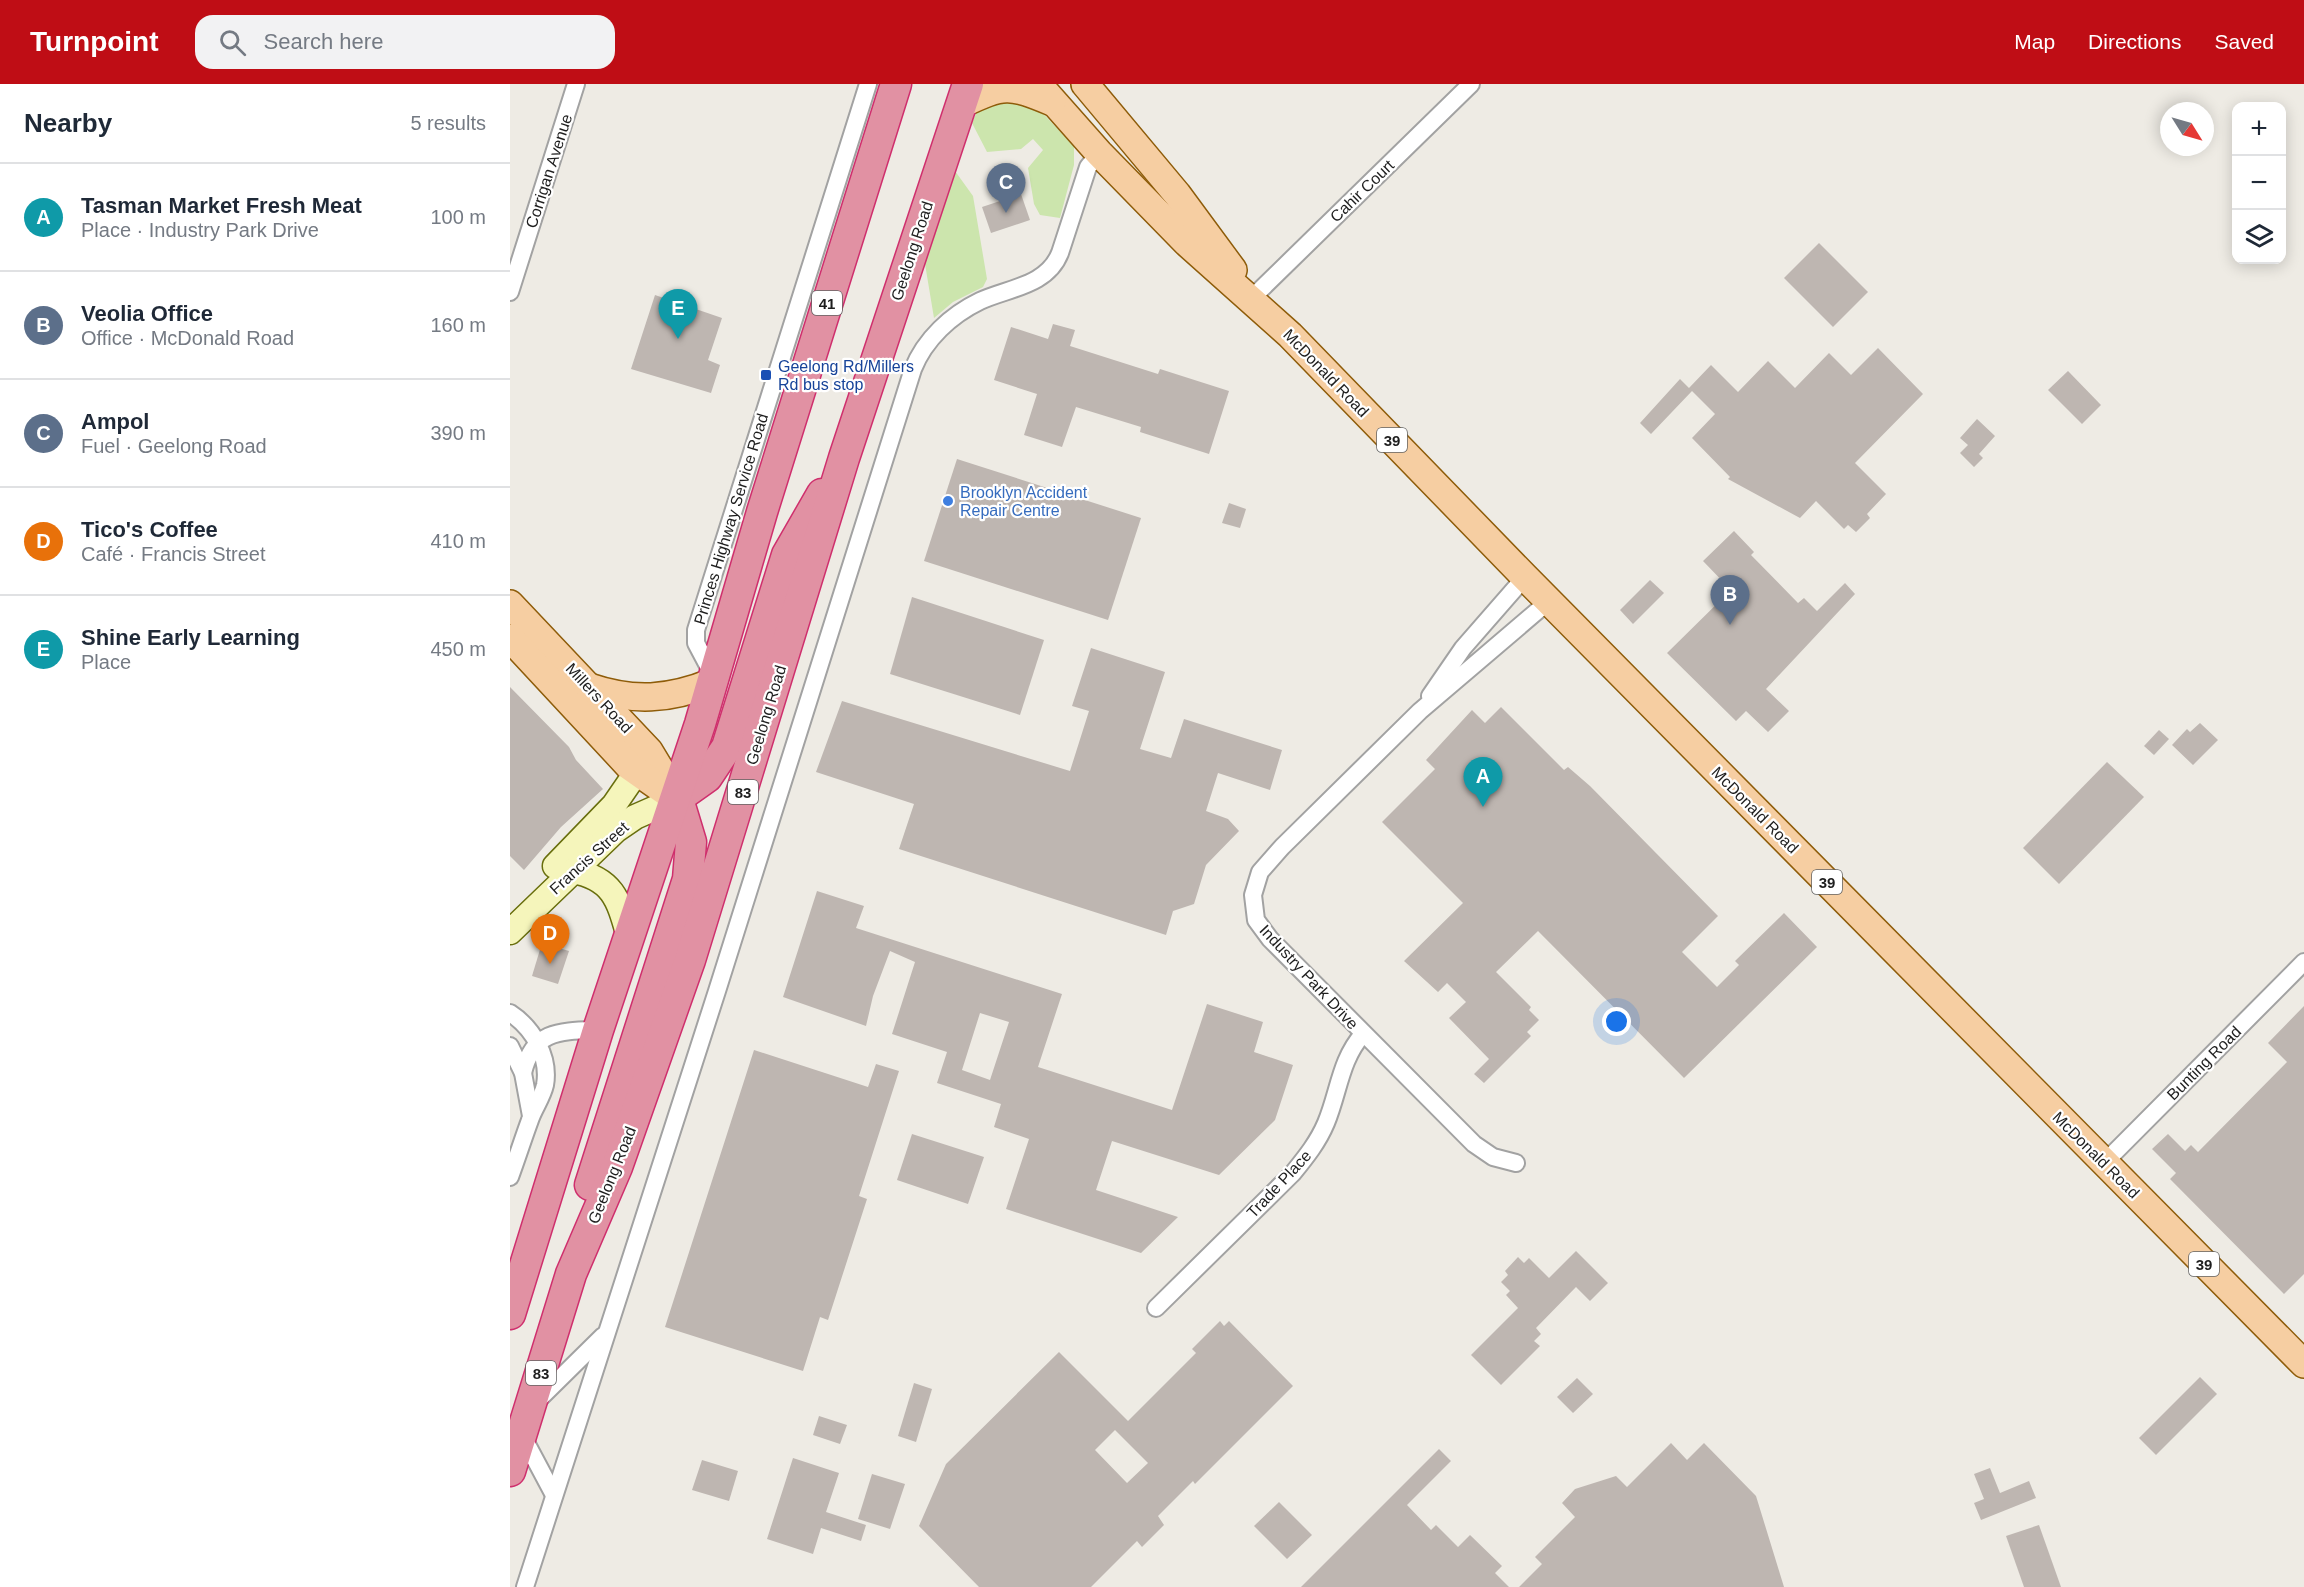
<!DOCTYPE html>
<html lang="en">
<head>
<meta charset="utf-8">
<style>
	body { margin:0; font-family:Helvetica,sans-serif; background:#f2f2f3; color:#1f2937 }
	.controls { position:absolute; right:18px; top:18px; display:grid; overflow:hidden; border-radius:12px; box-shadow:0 3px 15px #0003 }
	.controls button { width:54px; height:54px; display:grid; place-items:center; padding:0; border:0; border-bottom:2px solid #e0e1e3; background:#fff; color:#1f2937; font:30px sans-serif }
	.compass { position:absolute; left:1650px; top:18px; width:54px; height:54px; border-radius:50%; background:#fff; box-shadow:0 3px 15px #0003; rotate:127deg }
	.you { position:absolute; left:1107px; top:938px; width:21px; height:21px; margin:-15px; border:4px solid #fff; border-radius:50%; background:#1a73e8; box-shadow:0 0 0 9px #1a73e833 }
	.badge { display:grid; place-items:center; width:39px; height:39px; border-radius:50%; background:#bf0d15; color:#fff; font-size:20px; font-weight:700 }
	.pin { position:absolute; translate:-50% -50px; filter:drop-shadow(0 2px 3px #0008) }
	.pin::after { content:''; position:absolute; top:32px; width:21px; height:18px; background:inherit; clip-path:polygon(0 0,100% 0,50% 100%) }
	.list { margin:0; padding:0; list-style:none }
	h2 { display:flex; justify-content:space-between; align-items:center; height:78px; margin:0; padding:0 24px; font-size:26px }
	h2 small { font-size:20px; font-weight:400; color:#747a83 }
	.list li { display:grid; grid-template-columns:39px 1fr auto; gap:18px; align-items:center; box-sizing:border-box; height:108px; padding:0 24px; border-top:2px solid #e0e1e3 }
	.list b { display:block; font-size:22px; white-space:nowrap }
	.list p { margin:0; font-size:20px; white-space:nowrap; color:#747a83 }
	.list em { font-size:20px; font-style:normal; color:#747a83 }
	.icon { flex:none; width:33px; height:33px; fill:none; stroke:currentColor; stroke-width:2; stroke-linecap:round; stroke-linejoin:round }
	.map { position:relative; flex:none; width:1794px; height:1503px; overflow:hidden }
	header { display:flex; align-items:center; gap:36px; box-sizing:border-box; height:84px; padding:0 30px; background:#bf0d15; color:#fff }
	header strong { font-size:28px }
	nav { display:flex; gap:33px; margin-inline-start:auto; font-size:21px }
	.search { width:420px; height:54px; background:#f2f2f3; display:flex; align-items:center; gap:15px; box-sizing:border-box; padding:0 21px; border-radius:18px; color:#747a83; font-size:22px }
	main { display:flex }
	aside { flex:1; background:#fff }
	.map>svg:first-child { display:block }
</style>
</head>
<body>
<header>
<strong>Turnpoint</strong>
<div class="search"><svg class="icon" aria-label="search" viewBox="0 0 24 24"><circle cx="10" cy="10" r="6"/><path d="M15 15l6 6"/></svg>Search here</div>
<nav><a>Map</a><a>Directions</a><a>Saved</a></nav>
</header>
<main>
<aside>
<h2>Nearby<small>5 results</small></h2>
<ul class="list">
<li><span class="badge" style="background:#0f9aa8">A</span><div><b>Tasman Market Fresh Meat</b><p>Place · Industry Park Drive</p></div><em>100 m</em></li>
<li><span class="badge" style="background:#5c6f8a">B</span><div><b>Veolia Office</b><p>Office · McDonald Road</p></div><em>160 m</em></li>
<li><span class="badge" style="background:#5c6f8a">C</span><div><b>Ampol</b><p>Fuel · Geelong Road</p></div><em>390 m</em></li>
<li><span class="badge" style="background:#e8710a">D</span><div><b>Tico's Coffee</b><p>Café · Francis Street</p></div><em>410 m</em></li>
<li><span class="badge" style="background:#0f9aa8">E</span><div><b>Shine Early Learning</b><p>Place</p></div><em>450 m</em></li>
</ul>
</aside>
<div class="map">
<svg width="1794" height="1503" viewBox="0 0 1794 1503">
	<rect width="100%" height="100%" fill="#eeebe4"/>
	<!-- grass -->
	<g fill="#cce5ad">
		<polygon points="487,14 522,18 564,62 564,81 550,134 530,131 524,120 518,84 533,66 523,55 511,65 477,68 462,39 467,27"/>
		<polygon points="445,87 463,112 477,195 473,203 443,218 424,234 414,174"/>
	</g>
	<!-- building -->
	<g fill="#beb6b1" fill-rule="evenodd">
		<polygon points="511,110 520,136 481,149 472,123"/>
		<polygon points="1309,159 1358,208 1323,243 1274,194"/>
		<polygon points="145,211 212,234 198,276 210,281 201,309 121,285"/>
		<polygon points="543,240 565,246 560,262 648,290 650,285 719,307 699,370 630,348 631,343 566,323 552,363 514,351 527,310 484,296 501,243 538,255"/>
		<polygon points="1368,264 1413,310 1345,379 1376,410 1357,430 1360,434 1346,448 1338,441 1334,445 1306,417 1290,434 1218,395 1220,393 1182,354 1205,330 1182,307 1141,350 1130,339 1170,295 1179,304 1201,281 1228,308 1258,277 1285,304 1319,269 1341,291"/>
		<polygon points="1558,287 1591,321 1572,340 1538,306"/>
		<polygon points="1467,335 1485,352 1469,370 1473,374 1464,383 1450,369 1458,361 1450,354"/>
		<polygon points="447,375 631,434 598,536 414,477"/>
		<polygon points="719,419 736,425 730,444 712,439"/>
		<polygon points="1224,447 1244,468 1241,471 1288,519 1294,514 1307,527 1335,499 1345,510 1256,605 1279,627 1258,648 1236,627 1226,637 1157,569 1221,506 1193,477"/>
		<polygon points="1140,496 1154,509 1123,540 1110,526"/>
		<polygon points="402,513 534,556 510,631 380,590"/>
		<polygon points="581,564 655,588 630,665 661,674 674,635 772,666 760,706 708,689 696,727 718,735 729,747 696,781 684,820 663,827 656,851 389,765 404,720 306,688 332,617 560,687 579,627 562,622"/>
		<polygon points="0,603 59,663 66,676 93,705 51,743 14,786 0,772"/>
		<polygon points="991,623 1054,686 1058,683 1080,702 1208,832 1172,868 1207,903 1229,881 1225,877 1274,829 1307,863 1174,994 1028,847 986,888 1021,923 1019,926 1029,936 1017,948 1021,952 974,999 964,990 979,975 939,934 956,918 937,899 928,908 894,877 953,819 872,738 925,685 916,676 962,626 975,639"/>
		<polygon points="1690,639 1708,656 1683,681 1662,661 1677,645 1680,648"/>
		<polygon points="1649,646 1659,655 1644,671 1634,662"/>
		<polygon points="1597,678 1634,713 1549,800 1513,764"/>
		<path d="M307,807L354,822L346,844L552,910L528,983L662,1026L697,920L753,938L744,968L783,981L765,1036L709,1091L602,1057L586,1106L668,1133L631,1169L496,1125L519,1055L484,1043L491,1020L427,999L437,968L382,950L405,878L380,867L363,912L356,942L273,913ZM470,929L499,938L480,996L452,986Z"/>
		<polygon points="32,859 59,867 48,900 22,892"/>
		<polygon points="1794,922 1794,1190 1774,1210 1660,1095 1666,1089 1642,1065 1658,1050 1675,1067 1681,1061 1688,1068 1777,978 1758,959"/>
		<polygon points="244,966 358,1003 366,980 389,987 349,1112 357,1115 318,1236 310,1233 293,1287 155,1243"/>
		<polygon points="402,1050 474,1073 458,1120 387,1096"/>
		<polygon points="1066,1167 1098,1199 1080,1217 1066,1203 1026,1244 1031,1250 1024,1257 1030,1262 991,1301 961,1271 1008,1224 996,1211 1000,1207 991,1198 998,1191 995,1187 1008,1173 1014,1179 1019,1174 1039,1194"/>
		<path d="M710,1237L714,1242L719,1237L783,1302L685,1400L683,1397L648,1432L654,1441L632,1463L627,1457L581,1503H469L409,1442L436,1380L549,1268L618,1337L686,1269L682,1265ZM605,1346L638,1379L617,1399L585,1366Z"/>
		<polygon points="1690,1293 1707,1310 1646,1371 1629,1354"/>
		<polygon points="1067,1294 1083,1310 1063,1329 1047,1313"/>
		<polygon points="404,1299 422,1305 406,1358 388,1352"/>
		<polygon points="309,1332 337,1341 330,1360 303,1351"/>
		<polygon points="1161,1359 1177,1376 1194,1359 1246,1412 1274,1503 1009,1503 1032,1480 1025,1473 1065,1433 1052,1419 1065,1405 1106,1392 1117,1403"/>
		<polygon points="929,1365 941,1377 897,1421 921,1446 926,1441 948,1463 960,1451 992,1482 985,1489 999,1503 791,1503"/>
		<polygon points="283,1374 329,1389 316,1428 356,1441 351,1457 311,1444 303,1470 257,1455"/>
		<polygon points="192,1376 228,1387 219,1417 182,1406"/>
		<polygon points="1480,1384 1490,1409 1519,1397 1526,1414 1471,1436 1464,1419 1474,1415 1464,1390"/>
		<polygon points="362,1390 395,1400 380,1445 348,1435"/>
		<polygon points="769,1418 802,1451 777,1475 744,1442"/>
		<polygon points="1529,1441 1551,1503 1514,1503 1496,1452"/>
	</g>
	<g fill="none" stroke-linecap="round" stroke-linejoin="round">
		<!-- street casing -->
		<g stroke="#a2a2a2" stroke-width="20">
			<g id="street">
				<polyline points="0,208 66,0"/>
				<polyline points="742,214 961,0"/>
				<polyline points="204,593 186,559 186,546 358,0"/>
				<polyline points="920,612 953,564 1015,493"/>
				<path d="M0,929C23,944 40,973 35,1001C32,1014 24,1024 20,1036C13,1055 7,1074 0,1093"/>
				<polyline points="0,962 13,989 21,1032"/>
				<path d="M13,989C23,946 50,947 88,946"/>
				<polyline points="1006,1079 983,1073 964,1060 760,855 746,836 743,811 750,788 772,763 910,627 1039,517"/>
				<polyline points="1594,1079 1794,878"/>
				<path d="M646,1224L783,1089C796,1073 808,1058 816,1039C829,1008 830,976 853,950"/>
				<polyline points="28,1316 93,1252"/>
				<polyline points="12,1351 44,1411"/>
				<path d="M15,1503L207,907L403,285C415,255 441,231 470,217C498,204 537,202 550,169L578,83L589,69"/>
			</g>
		</g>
		<!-- secondary casing -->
		<g stroke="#686e0c" stroke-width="27">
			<g id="secondary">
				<polyline points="45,782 104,721 126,689"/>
				<path d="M63,787C105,795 109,818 120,856"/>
				<polyline points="0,848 106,746 125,733 166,715"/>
			</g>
		</g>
		<!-- primary casing -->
		<g stroke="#8e5c09" stroke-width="30">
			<g id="primary">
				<polyline points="528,0 589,69 677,159 780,251 1015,493 1794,1280"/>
				<polyline points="575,0 667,110 723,186"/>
				<path d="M452,20C494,0 499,0 542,18"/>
				<polyline points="0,520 139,667 168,715"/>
				<polyline points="0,554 119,682 166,715"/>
				<path d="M79,603C123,618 159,616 203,598"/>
			</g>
		</g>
		<!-- highway casing -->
		<g stroke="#cf2f6d" stroke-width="33">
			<g id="highway">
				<polyline points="166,715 197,693 217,663 277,471 312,410"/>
				<polyline points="80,1101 178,795 181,758 168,715"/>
				<polyline points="0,1230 88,946 190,640 252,428 386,0"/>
				<polyline points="0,1387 61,1190 107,1083 180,876 334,374 458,0"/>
			</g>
		</g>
		<!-- street -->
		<use href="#street" stroke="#fff" stroke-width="16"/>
		<!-- secondary -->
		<use href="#secondary" stroke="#f5f5bb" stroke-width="24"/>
		<!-- primary -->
		<use href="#primary" stroke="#f6cea2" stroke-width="27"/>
		<!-- highway -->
		<use href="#highway" stroke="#e191a3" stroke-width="30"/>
	</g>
	<!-- markers -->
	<rect fill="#1a4fb4" stroke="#fff" stroke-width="2" x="250" y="285" width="12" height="12" rx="3"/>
	<circle fill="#3f7fe0" stroke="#fff" stroke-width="2" cx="438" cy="417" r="6"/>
	<g text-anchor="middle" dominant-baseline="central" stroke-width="4.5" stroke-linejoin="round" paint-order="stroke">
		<!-- shield labels -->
		<g fill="#fff" stroke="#626262" stroke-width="1.5">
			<rect x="302" y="207" width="30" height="24" rx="4.5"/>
			<rect x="867" y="344" width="30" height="24" rx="4.5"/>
			<rect x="218" y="696" width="30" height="24" rx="4.5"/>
			<rect x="1302" y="786" width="30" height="24" rx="4.5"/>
			<rect x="1679" y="1168" width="30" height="24" rx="4.5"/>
			<rect x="16" y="1277" width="30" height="24" rx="4.5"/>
		</g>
		<g font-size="15" font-weight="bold" fill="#1e1e1e">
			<text x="317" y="219">41</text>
			<text x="882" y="356">39</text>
			<text x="233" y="708">83</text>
			<text x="1317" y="798">39</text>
			<text x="1694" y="1180">39</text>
			<text x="31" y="1289">83</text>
		</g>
		<!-- street labels -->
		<g font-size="16" fill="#1e1e1e" stroke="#fff">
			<text transform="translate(39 87) rotate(-72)">Corrigan Avenue</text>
			<text transform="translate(852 107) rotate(-44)">Cahir Court</text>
			<text transform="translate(402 167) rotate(-72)">Geelong Road</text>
			<text transform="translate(816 289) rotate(46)">McDonald Road</text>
			<text transform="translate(221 435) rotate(-73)">Princes Highway Service Road</text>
			<text transform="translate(89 614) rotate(47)">Millers Road</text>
			<text transform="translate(256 631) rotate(-73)">Geelong Road</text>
			<text transform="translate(1245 726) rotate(45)">McDonald Road</text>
			<text transform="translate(79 774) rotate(-42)">Francis Street</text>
			<text transform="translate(799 893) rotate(47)">Industry Park Drive</text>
			<text transform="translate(1694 979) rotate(-45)">Bunting Road</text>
			<text transform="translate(1586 1071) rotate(45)">McDonald Road</text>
			<text transform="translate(102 1091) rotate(-68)">Geelong Road</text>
			<text transform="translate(769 1100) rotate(-47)">Trade Place</text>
		</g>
		<!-- transit labels -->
		<g font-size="16" fill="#164399" stroke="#fff" text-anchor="start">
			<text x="268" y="282">Geelong Rd/Millers<tspan x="268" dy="18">Rd bus stop</tspan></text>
		</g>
		<!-- shop labels -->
		<g font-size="16" fill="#366cbe" stroke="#fff" text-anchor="start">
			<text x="450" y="408">Brooklyn Accident<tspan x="450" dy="18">Repair Centre</tspan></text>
		</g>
	</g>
</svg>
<div class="controls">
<button>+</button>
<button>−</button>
<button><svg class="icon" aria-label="layers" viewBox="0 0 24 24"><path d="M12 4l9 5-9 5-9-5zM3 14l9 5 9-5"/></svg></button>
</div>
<svg class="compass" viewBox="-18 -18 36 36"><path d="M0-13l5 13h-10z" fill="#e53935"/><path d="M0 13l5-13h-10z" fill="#747a83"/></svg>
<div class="you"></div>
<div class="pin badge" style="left:973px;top:723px;background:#0f9aa8">A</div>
<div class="pin badge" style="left:1220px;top:541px;background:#5c6f8a">B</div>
<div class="pin badge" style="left:496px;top:129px;background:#5c6f8a">C</div>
<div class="pin badge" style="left:40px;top:880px;background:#e8710a">D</div>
<div class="pin badge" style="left:168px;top:255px;background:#0f9aa8">E</div>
</div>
</main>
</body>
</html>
